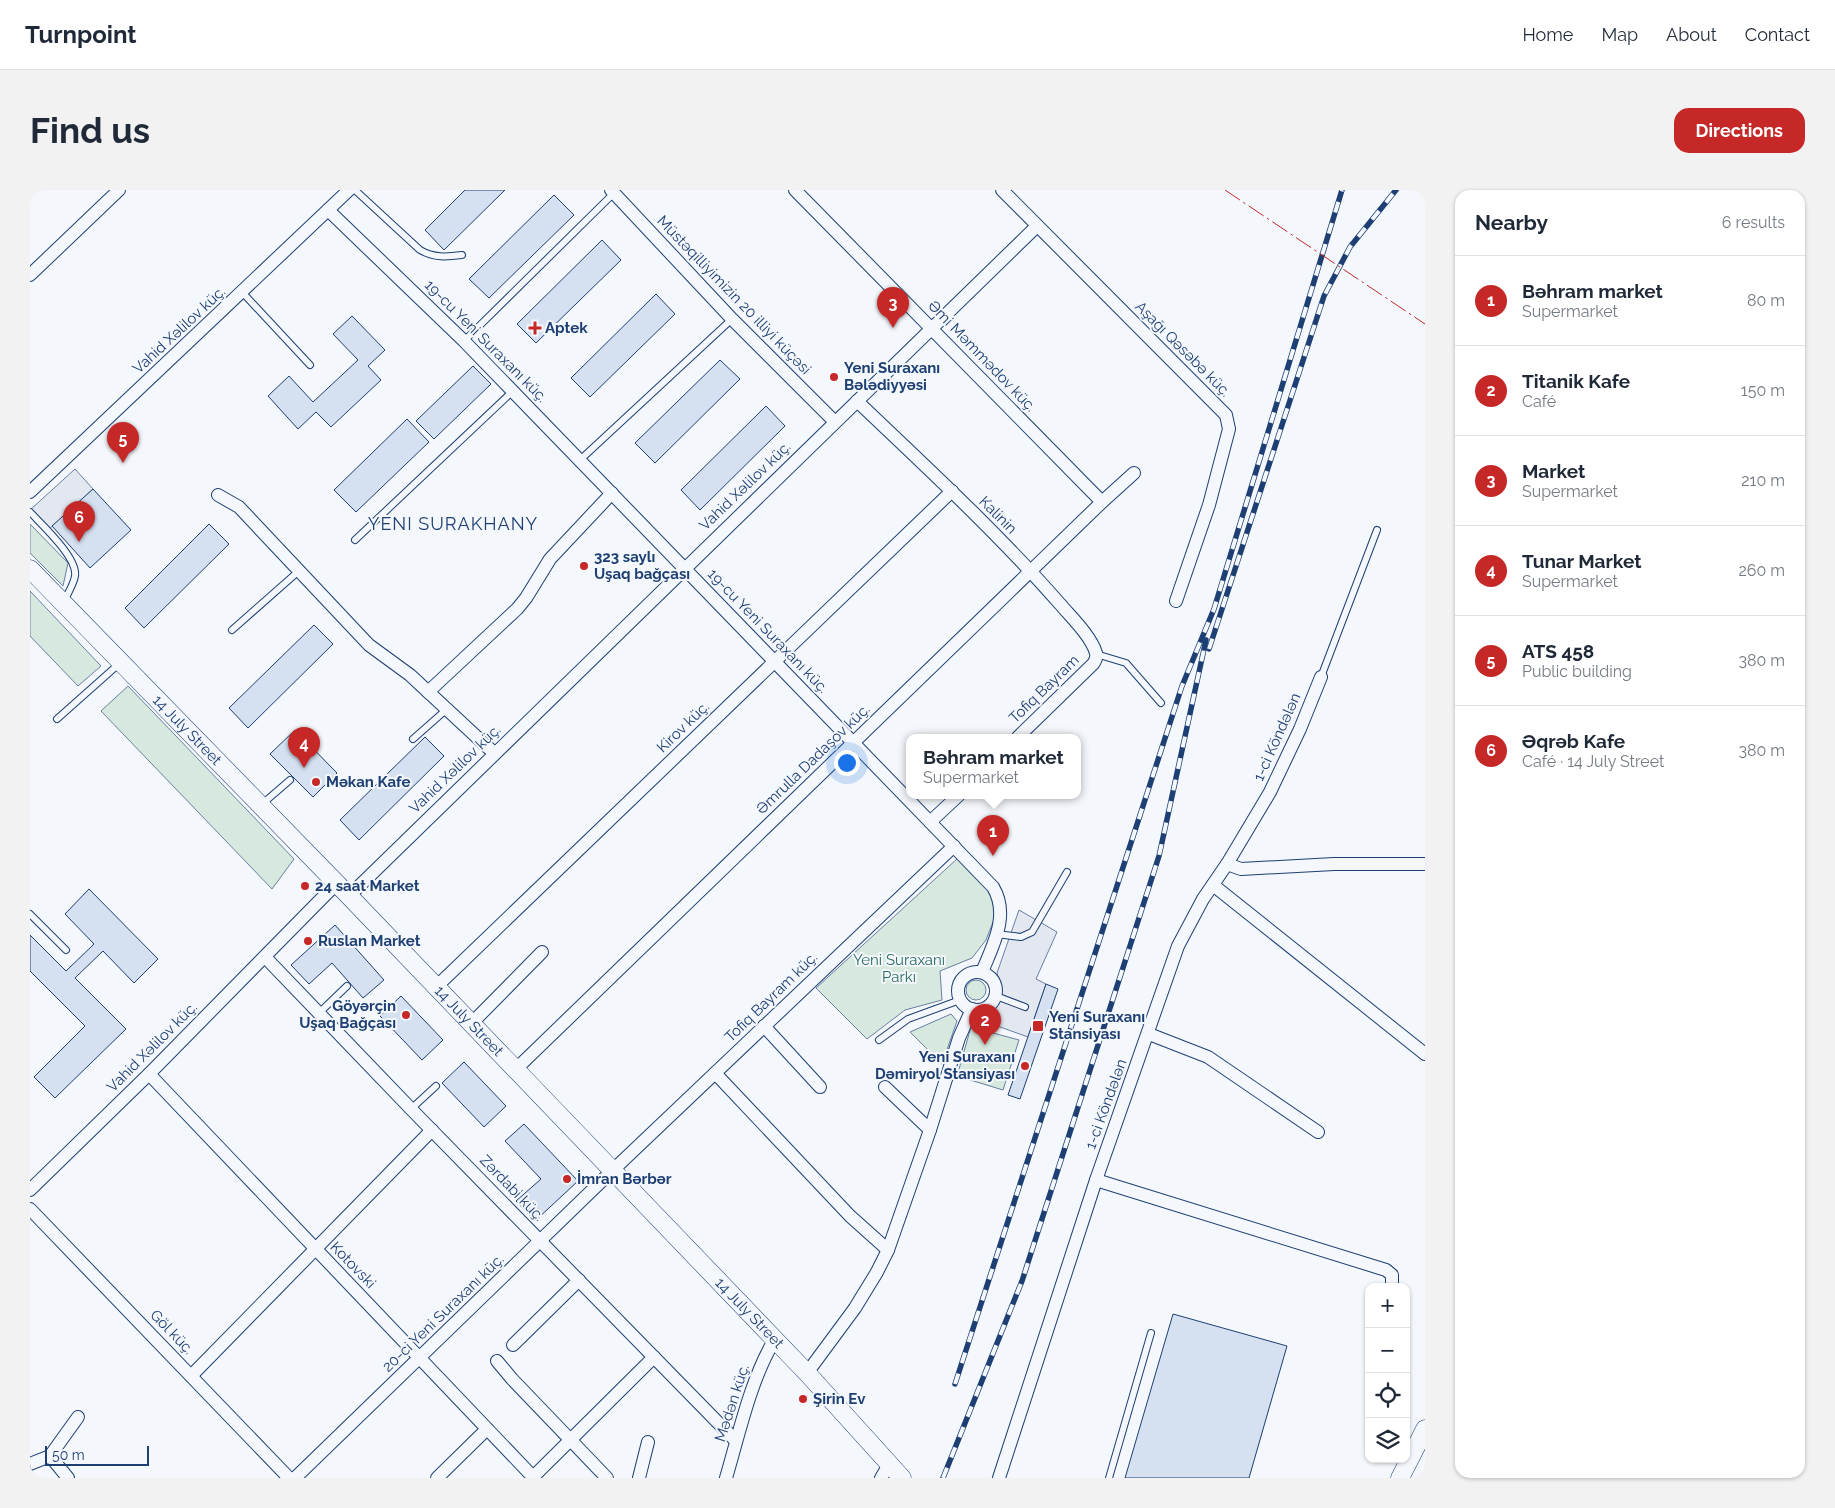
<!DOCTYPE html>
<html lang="en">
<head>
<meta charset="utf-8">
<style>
	body { margin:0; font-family:Raleway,sans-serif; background:#f2f2f3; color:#1f2937 }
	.controls { position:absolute; right:15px; bottom:15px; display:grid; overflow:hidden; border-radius:10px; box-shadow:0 1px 4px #0004 }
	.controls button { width:45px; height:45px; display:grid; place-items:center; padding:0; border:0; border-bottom:1px solid #e0e1e3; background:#fff; color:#1f2937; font:25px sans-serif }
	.scale { position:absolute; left:15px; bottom:12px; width:104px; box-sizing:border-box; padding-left:5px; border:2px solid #1d3f73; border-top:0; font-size:14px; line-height:18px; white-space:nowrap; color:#1d3f73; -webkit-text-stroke:4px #f4f7fb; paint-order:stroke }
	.you { position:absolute; left:816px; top:572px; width:18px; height:18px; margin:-12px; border:4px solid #fff; border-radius:50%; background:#1a73e8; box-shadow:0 0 0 8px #1a73e833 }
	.badge { display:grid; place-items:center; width:32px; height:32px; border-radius:50%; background:#c62828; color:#fff; font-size:16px; font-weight:700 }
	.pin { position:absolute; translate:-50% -41px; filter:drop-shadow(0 1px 2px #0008) }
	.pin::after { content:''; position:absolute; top:26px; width:18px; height:15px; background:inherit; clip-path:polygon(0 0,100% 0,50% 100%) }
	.popup { position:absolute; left:876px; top:544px; width:175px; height:65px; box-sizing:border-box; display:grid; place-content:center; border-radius:10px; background:#fff; filter:drop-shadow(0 1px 4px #0005); font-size:16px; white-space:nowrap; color:#747a83 }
	.popup b { font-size:19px; color:#1f2937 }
	.popup::after { content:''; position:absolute; left:50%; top:100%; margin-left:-10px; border:10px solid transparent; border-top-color:#fff }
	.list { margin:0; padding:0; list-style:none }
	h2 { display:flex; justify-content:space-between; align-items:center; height:65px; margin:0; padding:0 20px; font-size:21px }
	h2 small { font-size:16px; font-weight:400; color:#747a83 }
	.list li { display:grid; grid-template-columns:32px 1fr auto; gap:15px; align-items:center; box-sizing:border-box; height:90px; padding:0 20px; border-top:1px solid #e0e1e3 }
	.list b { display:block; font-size:19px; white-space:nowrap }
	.list p { margin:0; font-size:16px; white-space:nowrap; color:#747a83 }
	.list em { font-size:16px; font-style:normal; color:#747a83 }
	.icon { flex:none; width:28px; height:28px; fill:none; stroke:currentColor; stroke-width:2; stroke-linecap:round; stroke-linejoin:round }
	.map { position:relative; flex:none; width:1395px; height:1288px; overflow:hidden; border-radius:15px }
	header { display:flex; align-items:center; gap:30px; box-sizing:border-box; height:70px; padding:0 25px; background:#fff; border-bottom:1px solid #e0e1e3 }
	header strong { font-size:24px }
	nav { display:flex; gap:28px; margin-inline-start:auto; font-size:18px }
	.intro { display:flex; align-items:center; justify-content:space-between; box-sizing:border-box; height:120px; padding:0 30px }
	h1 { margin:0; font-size:35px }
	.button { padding:12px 22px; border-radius:15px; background:#c62828; color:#fff; font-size:18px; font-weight:700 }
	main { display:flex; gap:30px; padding:0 30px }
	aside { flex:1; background:#fff; border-radius:15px; box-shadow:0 1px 4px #0004 }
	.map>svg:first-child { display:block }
</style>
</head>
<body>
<header>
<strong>Turnpoint</strong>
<nav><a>Home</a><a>Map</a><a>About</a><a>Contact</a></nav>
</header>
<div class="intro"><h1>Find us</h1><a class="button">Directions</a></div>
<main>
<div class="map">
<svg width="1395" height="1288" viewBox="0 0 1395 1288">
	<rect width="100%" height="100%" fill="#f4f7fb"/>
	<!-- green -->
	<g fill="#d7e8df" stroke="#687fa3">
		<polygon points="0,334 38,373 33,396 0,363"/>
		<polygon points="0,401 71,476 48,496 0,446"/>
		<polygon points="98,496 264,669 242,699 71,521"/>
		<polygon points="928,668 953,692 963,709 965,727 956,750 942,768 910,781 912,810 875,820 837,849 786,798"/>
		<circle cx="946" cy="800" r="10"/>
		<polygon points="921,824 927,831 912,874 880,842"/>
		<polygon points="941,837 989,850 973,900 927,886"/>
	</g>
	<!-- parking -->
	<g fill="#e3e8f0" stroke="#687fa3">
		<polygon points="45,279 63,299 17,341 0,320"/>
		<polygon points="989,720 1027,742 1006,789 1016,794 998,847 959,833 972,800 967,783"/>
	</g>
	<!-- building -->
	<g fill="#d5e0f0" stroke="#1d3f73">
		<polygon points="435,0 475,0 414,60 395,40"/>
		<polygon points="524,5 544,25 459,108 439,89"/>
		<polygon points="572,50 591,70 506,153 487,134"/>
		<polygon points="626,104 645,124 560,207 541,188"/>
		<polygon points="322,126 355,160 338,176 351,190 301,237 286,222 268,239 238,206 259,186 283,212 328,170 303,144"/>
		<polygon points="690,170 710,189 625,273 605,253"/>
		<polygon points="443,176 461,194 404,249 386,231"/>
		<polygon points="736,216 755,236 670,320 651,300"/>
		<polygon points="377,229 399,252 326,322 304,300"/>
		<polygon points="63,299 101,340 60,378 22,336"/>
		<polygon points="179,334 199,354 114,438 95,418"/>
		<polygon points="284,435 303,454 218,538 199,518"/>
		<polygon points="265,540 307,583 283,607 240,564"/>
		<polygon points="395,547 414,566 329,650 310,630"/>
		<polygon points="59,699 128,769 104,793 73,761 45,788 96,839 25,908 4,887 55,836 0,781 0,745 36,781 64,754 35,724"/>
		<polygon points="305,735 354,790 333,808 302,773 279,794 261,775"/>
		<polygon points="1016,794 1028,799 990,909 978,905"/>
		<polygon points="371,806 413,850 392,870 350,826"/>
		<polygon points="434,872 476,916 454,937 412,893"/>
		<polygon points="494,934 548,991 505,1031 486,1011 511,989 475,951"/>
		<polygon points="1143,1124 1257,1156 1219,1288 1095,1288"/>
	</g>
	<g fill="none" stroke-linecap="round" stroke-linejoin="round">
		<!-- lane casing -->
		<g stroke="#1d3f73" stroke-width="8">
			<g id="lane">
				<path d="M325,0L390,60C404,68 416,67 432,65"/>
				<polyline points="212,102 280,175"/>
				<polyline points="434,151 584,3"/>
				<polyline points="550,270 702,129"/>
				<path d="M0,322C12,335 48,368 45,386C44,394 37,404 34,412"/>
				<polyline points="325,350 483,201"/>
				<polyline points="202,440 270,380"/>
				<polyline points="1066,464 1096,473 1131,513"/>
				<polyline points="1291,487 1347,340"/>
				<polyline points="27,529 90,473"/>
				<polyline points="383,549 417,519"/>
				<polyline points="231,615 260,590"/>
				<polyline points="0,724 36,760"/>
				<polyline points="966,744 991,747 1002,742 1037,682"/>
				<polyline points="966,806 995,817"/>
				<polyline points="289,823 317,796"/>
				<polyline points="849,850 878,829 930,810"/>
				<polyline points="381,919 406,896"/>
				<polyline points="1079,1288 1121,1143"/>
			</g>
		</g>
		<!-- street casing -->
		<g stroke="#1d3f73" stroke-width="14">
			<g id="street">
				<polyline points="581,0 702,129 805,232"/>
				<polyline points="765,0 1072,312"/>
				<polyline points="972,0 1196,225 1199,239 1179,315 1146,411"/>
				<path d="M298,20L434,151L963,697C980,725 963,755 952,782"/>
				<polyline points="0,85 89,0"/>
				<path d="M827,211C896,277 967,342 1030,414C1041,427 1061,446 1066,463C1067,467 1066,470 1063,474L988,547"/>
				<polyline points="0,302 319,0"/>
				<polyline points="188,305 209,317 339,455 380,485 464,563"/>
				<polyline points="398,502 487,419 496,408 520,369 582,303"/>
				<polyline points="900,632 929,605"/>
				<polyline points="1197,674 1211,679 1304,674 1395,674"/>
				<polyline points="1183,695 1395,864"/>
				<polyline points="319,706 1007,36"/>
				<polyline points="235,767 381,919 706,1251"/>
				<circle cx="947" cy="801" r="19"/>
				<polyline points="406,797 922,301"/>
				<polyline points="441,834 512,762"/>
				<polyline points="734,836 790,897"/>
				<polyline points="1119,844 1178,867 1288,942"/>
				<polyline points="485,880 1072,312 1104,283"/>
				<polyline points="685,883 820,1026 858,1060"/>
				<polyline points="119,884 504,1288"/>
				<polyline points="855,897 900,940"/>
				<polyline points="1066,990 1356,1080 1362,1085 1362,1097"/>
				<polyline points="0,1000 119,884 306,694"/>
				<polyline points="0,1019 259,1288"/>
				<polyline points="483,1155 549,1090"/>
				<polyline points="467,1171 482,1189 577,1288"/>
				<polyline points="777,1183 825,1118 847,1082 858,1060 900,940 929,848 942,819"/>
				<polyline points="161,1186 402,940"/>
				<polyline points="20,1266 48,1227"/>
				<polyline points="0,1274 20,1266 38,1288"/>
				<polyline points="265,1288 582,981 924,656"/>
				<polyline points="407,1288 457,1239"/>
				<polyline points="502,1288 624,1167"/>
				<polyline points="609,1288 618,1252"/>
				<path d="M696,1288C709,1244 721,1188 745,1149"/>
				<polyline points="851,1288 860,1273"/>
				<polyline points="969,1288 1066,990 1148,756 1173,709 1197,674 1240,602 1270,539 1291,487"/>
			</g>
		</g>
		<!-- secondary casing -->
		<g stroke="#1d3f73" stroke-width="19">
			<g id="secondary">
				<path id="s1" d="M0,379L319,706L777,1183L872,1288"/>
				<polyline points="1370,1288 1395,1239"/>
			</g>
		</g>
		<!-- lane -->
		<use href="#lane" stroke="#f4f7fb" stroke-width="6"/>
		<!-- street -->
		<use href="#street" stroke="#f4f7fb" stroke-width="12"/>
		<!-- secondary -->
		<use href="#secondary" stroke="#f4f7fb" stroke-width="18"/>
		<!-- rail casing -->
		<g stroke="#1d3f73" stroke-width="5.5">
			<g id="rail">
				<polyline points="1179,459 1294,106 1320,57 1366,0"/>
				<polyline points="925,1194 1152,496 1184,419 1312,0"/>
				<polyline points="913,1288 992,1091 1129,666 1176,450"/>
			</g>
		</g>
		<!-- rail -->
		<use href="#rail" stroke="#f4f7fb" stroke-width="4" stroke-dasharray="11" stroke-linecap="butt"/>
		<!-- power -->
		<polyline stroke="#c62828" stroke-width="1" stroke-dasharray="18 4 2.5 4" stroke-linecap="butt" points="1195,0 1395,134"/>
	</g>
	<!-- markers -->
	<g fill="#c62828" stroke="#f4f7fb" stroke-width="2">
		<path d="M502.5 130.5h5v5h5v5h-5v5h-5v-5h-5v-5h5z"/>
		<circle cx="804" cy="187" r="5"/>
		<circle cx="554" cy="376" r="5"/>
		<circle cx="286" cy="592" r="5"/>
		<circle cx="275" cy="696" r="5"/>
		<circle cx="278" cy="751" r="5"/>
		<circle cx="376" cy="825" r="5"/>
		<rect x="1002" y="830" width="12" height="12" rx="2.5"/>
		<circle cx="995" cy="876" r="5"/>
		<circle cx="537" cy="989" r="5"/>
		<circle cx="773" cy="1209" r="5"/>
	</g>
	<g text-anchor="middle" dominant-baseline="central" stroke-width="4" stroke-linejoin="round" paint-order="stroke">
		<!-- street labels -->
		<g font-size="15" fill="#1d3f73" stroke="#f4f7fb">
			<text transform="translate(704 105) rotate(46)">Müstəqilliyimizin 20 illiyi küçəsi</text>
			<text transform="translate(149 140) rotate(-43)">Vahid Xəlilov küç.</text>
			<text transform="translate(456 151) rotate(45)">19-cu Yeni Suraxanı küç.</text>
			<text transform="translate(1153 159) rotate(45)">Aşağı Qəsəbə küç.</text>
			<text transform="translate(952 166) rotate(46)">Əmi Məmmədov küç.</text>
			<text transform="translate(715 296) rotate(-44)">Vahid Xəlilov küç.</text>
			<text transform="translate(968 325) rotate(45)">Kalinin</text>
			<text transform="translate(738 441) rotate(46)">19-cu Yeni Suraxanı küç.</text>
			<text transform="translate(1014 499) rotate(-44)">Tofiq Bayram</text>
			<text transform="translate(653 537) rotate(-44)">Kirov küç.</text>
			<text stroke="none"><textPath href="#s1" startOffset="225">14 July Street</textPath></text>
			<text transform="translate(1247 547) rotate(-66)">1-ci Köndələn</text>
			<text transform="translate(783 569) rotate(-44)">Əmrulla Dadaşov küç.</text>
			<text transform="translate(425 579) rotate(-44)">Vahid Xəlilov küç.</text>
			<text transform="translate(741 807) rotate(-44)">Tofiq Bayram küç.</text>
			<text stroke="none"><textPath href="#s1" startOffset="630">14 July Street</textPath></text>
			<text transform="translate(122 857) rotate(-45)">Vahid Xəlilov küç.</text>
			<text transform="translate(1076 914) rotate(-70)">1-ci Köndələn</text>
			<text transform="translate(482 998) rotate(46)">Zərdabi küç.</text>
			<text transform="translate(323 1075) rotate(46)">Kotovski</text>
			<text transform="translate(413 1123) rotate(-44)">20-ci Yeni Suraxanı küç.</text>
			<text stroke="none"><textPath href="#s1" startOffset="1035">14 July Street</textPath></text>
			<text transform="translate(142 1142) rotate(46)">Göl küç.</text>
			<text transform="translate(702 1213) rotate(-72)">Mədən küç.</text>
		</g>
		<!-- poi labels -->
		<g font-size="15" font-weight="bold" fill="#1d3f73" stroke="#f4f7fb" text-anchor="start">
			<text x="515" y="138">Aptek</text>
			<text x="814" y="178">Yeni Suraxanı<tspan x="814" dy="17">Bələdiyyəsi</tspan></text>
			<text x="564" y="367">323 saylı<tspan x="564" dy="17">Uşaq bağçası</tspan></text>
			<text x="296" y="592">Məkan Kafe</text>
			<text x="285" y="696">24 saat Market</text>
			<text x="288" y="751">Ruslan Market</text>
			<text x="366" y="816" text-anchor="end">Göyərçin<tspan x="366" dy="17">Uşaq Bağçası</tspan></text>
			<text x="1019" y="827">Yeni Suraxanı<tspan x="1019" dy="17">Stansiyası</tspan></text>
			<text x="985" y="867" text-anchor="end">Yeni Suraxanı<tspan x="985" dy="17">Dəmiryol Stansiyası</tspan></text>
			<text x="547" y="989">İmran Bərbər</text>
			<text x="783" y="1209">Şirin Ev</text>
		</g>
		<!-- park labels -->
		<g font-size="15" fill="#2c6c60" stroke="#f4f7fb">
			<text x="869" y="770">Yeni Suraxanı<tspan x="869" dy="17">Parkı</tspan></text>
		</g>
		<!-- quarter labels -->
		<g font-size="18" letter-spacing="1" fill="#1d3f73" stroke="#f4f7fb">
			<text x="423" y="333">YENI SURAKHANY</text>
		</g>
	</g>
</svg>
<div class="controls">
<button>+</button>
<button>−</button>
<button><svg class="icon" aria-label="locate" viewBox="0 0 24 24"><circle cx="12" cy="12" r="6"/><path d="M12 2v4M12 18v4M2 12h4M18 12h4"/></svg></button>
<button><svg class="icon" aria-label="layers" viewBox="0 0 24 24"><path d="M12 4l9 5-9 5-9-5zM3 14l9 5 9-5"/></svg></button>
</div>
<div class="scale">50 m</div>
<div class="you"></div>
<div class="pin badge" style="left:963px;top:666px">1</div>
<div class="popup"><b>Bәhram market</b>Supermarket</div>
<div class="pin badge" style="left:955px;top:855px">2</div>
<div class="pin badge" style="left:863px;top:138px">3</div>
<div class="pin badge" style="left:274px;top:578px">4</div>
<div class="pin badge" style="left:93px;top:273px">5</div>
<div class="pin badge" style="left:49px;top:352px">6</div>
</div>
<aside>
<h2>Nearby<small>6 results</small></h2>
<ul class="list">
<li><span class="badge">1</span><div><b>Bәhram market</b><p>Supermarket</p></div><em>80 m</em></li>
<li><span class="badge">2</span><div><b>Titanik Kafe</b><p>Café</p></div><em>150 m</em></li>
<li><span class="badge">3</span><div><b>Market</b><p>Supermarket</p></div><em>210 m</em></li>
<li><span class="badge">4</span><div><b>Tunar Market</b><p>Supermarket</p></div><em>260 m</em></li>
<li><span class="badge">5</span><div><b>ATS 458</b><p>Public building</p></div><em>380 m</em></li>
<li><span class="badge">6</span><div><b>Əqrəb Kafe</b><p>Café · 14 July Street</p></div><em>380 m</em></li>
</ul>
</aside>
</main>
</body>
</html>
